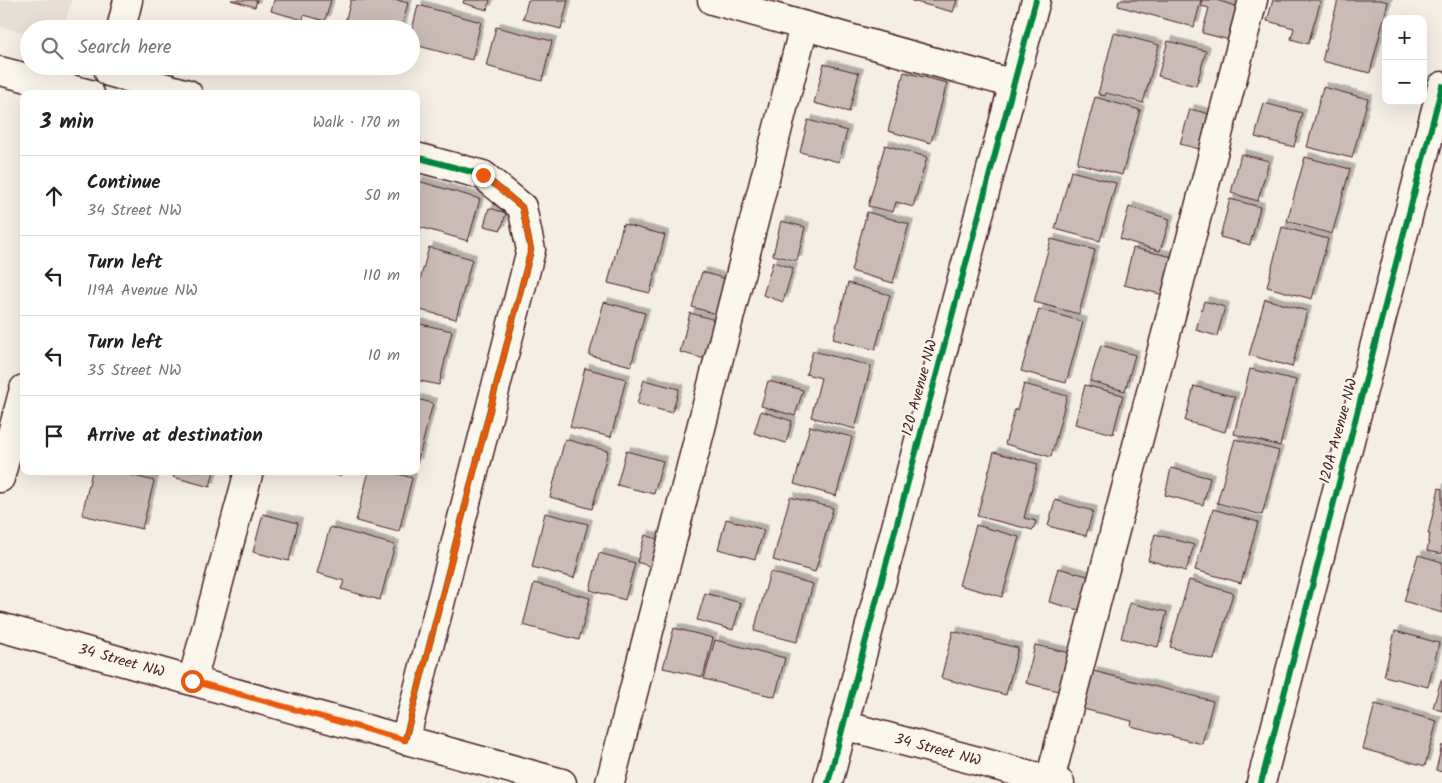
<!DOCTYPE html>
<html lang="en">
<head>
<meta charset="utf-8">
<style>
	body { margin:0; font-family:Kalam,sans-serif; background:#f2f2f2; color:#202124 }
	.controls { position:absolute; right:15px; top:15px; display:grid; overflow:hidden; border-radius:10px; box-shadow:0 5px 20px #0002 }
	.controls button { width:45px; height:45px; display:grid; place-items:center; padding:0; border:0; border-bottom:1px solid #e0e0e0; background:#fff; color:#202124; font:25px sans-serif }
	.stop { position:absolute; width:15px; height:15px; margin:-11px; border:4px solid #ea580c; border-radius:50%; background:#fff }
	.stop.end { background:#ea580c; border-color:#fff; box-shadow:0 1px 5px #0008 }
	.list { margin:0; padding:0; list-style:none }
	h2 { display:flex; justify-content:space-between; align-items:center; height:65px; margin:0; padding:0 20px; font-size:21px }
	h2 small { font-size:16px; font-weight:400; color:#757577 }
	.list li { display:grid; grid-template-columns:32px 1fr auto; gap:15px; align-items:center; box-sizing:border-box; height:80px; padding:0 20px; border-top:1px solid #e0e0e0 }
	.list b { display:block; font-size:19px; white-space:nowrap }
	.list p { margin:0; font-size:16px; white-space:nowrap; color:#757577 }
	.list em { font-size:16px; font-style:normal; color:#757577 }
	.icon { flex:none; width:28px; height:28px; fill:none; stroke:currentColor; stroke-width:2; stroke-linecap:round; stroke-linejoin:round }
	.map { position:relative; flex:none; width:1442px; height:783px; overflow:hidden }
	.search { position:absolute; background:#fff; box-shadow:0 5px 20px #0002; left:20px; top:20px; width:400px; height:55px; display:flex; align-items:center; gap:12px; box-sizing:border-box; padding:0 18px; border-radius:28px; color:#757577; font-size:19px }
	.panel { position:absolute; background:#fff; box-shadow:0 5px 20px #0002; left:20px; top:90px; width:400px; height:385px; border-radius:10px }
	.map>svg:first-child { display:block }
</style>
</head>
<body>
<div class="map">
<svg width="1442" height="783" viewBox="0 0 1442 783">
	<defs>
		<filter id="shadow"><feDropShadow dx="4.5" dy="-4.5" stdDeviation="0" flood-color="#0004"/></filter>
	</defs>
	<rect width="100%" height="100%" fill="#f4eee4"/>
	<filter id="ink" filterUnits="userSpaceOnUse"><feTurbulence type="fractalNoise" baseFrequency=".02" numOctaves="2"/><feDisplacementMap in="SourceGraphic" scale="10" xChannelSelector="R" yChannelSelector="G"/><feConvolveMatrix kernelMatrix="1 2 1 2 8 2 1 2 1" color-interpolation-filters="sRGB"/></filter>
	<g filter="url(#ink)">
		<!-- built -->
		<polygon fill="#e7dfd6" points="0,0 72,0 63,29 29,29 29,34 0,27"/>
		<!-- building -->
		<g fill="#cabbb6" stroke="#4a1f2b" filter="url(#shadow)">
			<polygon points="231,0 257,0 255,7"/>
			<polygon points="274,0 331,0 325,21 304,15 303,20 271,11"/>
			<polygon points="351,0 397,0 408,3 401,29 353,29 344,26"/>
			<polygon points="464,0 490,0 487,10 463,3"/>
			<polygon points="528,0 568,0 561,29 523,19"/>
			<polygon points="912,0 957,0 953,12 912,1"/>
			<polygon points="1119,0 1201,0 1194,27 1118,6"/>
			<polygon points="1202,0 1216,0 1239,7 1230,40 1202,33 1209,8 1201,6"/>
			<polygon points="1273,0 1321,0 1308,44 1291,39 1294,28 1267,21"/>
			<polygon points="1338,0 1380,0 1388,2 1370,73 1322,61"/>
			<polygon points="418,5 481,22 472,60 411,44 411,34"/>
			<polygon points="496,27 552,41 542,81 486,66"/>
			<polygon points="1114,33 1159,45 1143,103 1106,93 1105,96 1098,94"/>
			<polygon points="1168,41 1206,51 1196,86 1158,76"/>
			<polygon points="824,64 859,73 849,112 814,103"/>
			<polygon points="904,72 947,83 931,143 888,131"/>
			<polygon points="1323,87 1368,99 1352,158 1307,147"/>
			<polygon points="1095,97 1140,110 1122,175 1077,163"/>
			<polygon points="1264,103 1302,113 1294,147 1255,137"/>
			<polygon points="1190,109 1221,117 1211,152 1180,144"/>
			<polygon points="808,120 847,131 839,162 800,152"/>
			<polygon points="885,145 927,157 913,207 896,202 893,212 868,206"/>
			<polygon points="1241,154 1269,161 1258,201 1231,193"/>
			<polygon points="1305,157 1350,169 1332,234 1287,221"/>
			<polygon points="1071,171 1116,183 1100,241 1055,229"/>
			<polygon points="418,181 480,199 468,241 416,226 416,189"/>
			<polygon points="1230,199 1260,207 1250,245 1220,237"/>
			<polygon points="1129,207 1170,219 1160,251 1120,239"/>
			<polygon points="489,208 506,213 501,230 484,226"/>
			<polygon points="867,212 909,224 893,283 851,271"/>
			<polygon points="781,221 805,227 797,261 773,255"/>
			<polygon points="623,224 665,235 650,293 608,283"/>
			<polygon points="1282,227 1328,239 1312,299 1267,287"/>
			<polygon points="1051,239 1095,250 1079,314 1034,302"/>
			<polygon points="429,247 472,259 456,319 416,309 416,295"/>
			<polygon points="1133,248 1173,257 1164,295 1124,285"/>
			<polygon points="773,262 793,268 783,302 763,295"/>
			<polygon points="702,272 733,281 723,316 692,307"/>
			<polygon points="848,283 890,295 875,350 833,339"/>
			<polygon points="1265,299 1307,311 1292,367 1249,355"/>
			<polygon points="1204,301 1225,307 1217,336 1196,330"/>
			<polygon points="604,302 645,313 631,366 589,355"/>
			<polygon points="1039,309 1083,322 1066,383 1021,371"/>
			<polygon points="690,313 723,322 712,361 680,352"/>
			<polygon points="416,323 452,331 439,385 416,380"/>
			<polygon points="1101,345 1135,355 1125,391 1090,381"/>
			<polygon points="813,351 871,366 855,429 811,417 821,378 806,374"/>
			<polygon points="585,368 626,379 611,437 570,427"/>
			<polygon points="1250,369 1296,380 1280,446 1234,434"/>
			<polygon points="644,380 679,389 672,413 637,404"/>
			<polygon points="768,381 803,390 795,416 761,406"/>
			<polygon points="1024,384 1067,396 1051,457 1005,444 1015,409 1017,410"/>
			<polygon points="1085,385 1123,395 1113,434 1075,424"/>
			<polygon points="1194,386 1235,397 1225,432 1185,421"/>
			<polygon points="416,399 433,403 417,464 416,463"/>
			<polygon points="761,411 792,421 786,443 754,433"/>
			<polygon points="810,426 852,437 836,496 794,484"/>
			<polygon points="565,439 608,451 592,509 550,497"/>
			<polygon points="1235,439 1279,451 1262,515 1217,503"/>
			<polygon points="626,451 663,461 654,494 617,485"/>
			<polygon points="994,452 1038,464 1024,518 1036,521 1033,530 977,516"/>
			<polygon points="1171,468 1210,478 1203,505 1165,495"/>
			<polygon points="92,471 115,471 154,481 142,529 82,515"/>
			<polygon points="175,471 214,471 210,487 173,477"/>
			<polygon points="322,471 342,471 340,476"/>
			<polygon points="369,471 388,471 412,478 399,532 356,521"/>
			<polygon points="1439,488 1442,489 1442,554 1427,551 1430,534 1428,534"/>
			<polygon points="790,497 833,508 815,572 773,560"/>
			<polygon points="1055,500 1093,511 1086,536 1048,526"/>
			<polygon points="1213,509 1258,522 1241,583 1195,570"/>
			<polygon points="545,513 588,524 574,578 532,567"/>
			<polygon points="263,514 298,523 289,561 253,552"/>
			<polygon points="726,519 764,530 755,559 718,549"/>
			<polygon points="976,525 1019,537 1002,597 959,585"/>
			<polygon points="330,527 395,545 380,600 341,589 344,581 317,573"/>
			<polygon points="1155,534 1194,545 1186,571 1148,560"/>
			<polygon points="645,535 660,540 652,567 637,562"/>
			<polygon points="599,553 635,563 625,600 590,590"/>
			<polygon points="1418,555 1442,562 1442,613 1404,601"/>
			<polygon points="1058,568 1095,578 1086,612 1049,602"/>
			<polygon points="770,572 813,584 797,642 754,631"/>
			<polygon points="1189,580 1233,593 1214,660 1170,647"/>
			<polygon points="534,583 590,598 579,640 523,625"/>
			<polygon points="705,593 741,603 733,630 697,620"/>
			<polygon points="1130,603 1167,612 1158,647 1121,638"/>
			<polygon points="674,628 713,638 703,677 663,668"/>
			<polygon points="953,631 1018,648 1006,695 941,678"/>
			<polygon points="1395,631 1439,643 1428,687 1384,676"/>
			<polygon points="715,640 785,658 775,697 704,679"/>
			<polygon points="1035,645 1075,654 1066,693 1026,683"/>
			<polygon points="1093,671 1213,701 1202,744 1131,726 1132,721 1083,709"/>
			<polygon points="1441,680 1442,680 1442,711 1433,708"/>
			<polygon points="1375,704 1437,721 1425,766 1363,749"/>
			<polygon points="1442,745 1442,772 1436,770"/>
		</g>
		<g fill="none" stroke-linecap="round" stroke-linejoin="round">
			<!-- minor casing -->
			<g stroke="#4a1f2b" stroke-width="31">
				<g id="minor">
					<polyline points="712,0 1014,84"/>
					<polyline points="121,29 128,0"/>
					<polyline points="0,71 90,94"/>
					<polyline points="109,72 188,94"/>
					<polyline points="0,478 24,389"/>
					<path id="s1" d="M0,627L192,681L562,783"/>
					<polyline points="192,681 249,471"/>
					<path id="s2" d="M843,725L1060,783"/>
					<polyline points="405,740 531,250 522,207 483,175 416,157"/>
					<polyline points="1050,780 1253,0"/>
					<polyline points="610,783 804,26"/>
					<polyline points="828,783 1036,0"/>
					<polyline points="1261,783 1442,86"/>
				</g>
			</g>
			<!-- minor -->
			<use href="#minor" stroke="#fbf7ec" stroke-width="28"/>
			<!-- cycleway casing -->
			<g stroke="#fbf7ec" stroke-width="9">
				<g id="cycleway">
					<polyline points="405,740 531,250 522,207 483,175 416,157"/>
					<polyline points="828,783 1036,0"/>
					<polyline points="1261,783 1442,86"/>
				</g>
			</g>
			<!-- cycleway -->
			<use href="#cycleway" stroke="#00873e" stroke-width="6"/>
		</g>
	</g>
	<g fill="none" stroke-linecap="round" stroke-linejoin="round" filter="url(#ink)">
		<!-- route -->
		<polyline stroke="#ea580c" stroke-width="6" points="192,681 405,740 531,250 522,207 483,175"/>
	</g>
	<g text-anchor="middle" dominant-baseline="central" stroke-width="4.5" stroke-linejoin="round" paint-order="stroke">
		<!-- street labels -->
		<g font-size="15" fill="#4a1f2b" stroke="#fbf7ec">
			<text transform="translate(920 388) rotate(-75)">120 Avenue NW</text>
			<text transform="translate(1339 431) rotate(-75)">120A Avenue NW</text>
			<text stroke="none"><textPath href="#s1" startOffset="126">34 Street NW</textPath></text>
			<text stroke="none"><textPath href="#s2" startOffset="98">34 Street NW</textPath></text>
		</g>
	</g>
</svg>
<div class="controls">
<button>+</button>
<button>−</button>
</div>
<div class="stop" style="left:192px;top:681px"></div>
<div class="stop end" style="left:483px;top:175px"></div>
<div class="search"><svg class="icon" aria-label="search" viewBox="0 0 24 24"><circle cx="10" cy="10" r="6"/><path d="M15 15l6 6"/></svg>Search here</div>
<section class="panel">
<h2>3 min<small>Walk · 170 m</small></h2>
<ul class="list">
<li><svg class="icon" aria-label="ahead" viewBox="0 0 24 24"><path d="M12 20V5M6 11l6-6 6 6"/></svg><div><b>Continue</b><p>34 Street NW</p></div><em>50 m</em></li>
<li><svg class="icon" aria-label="left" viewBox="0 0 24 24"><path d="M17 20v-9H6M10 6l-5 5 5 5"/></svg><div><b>Turn left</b><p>119A Avenue NW</p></div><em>110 m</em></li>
<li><svg class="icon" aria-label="left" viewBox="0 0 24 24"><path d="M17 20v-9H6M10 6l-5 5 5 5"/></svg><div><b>Turn left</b><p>35 Street NW</p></div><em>10 m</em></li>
<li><svg class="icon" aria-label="arrive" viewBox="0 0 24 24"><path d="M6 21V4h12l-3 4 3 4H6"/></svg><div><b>Arrive at destination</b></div></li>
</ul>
</section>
</div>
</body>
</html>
